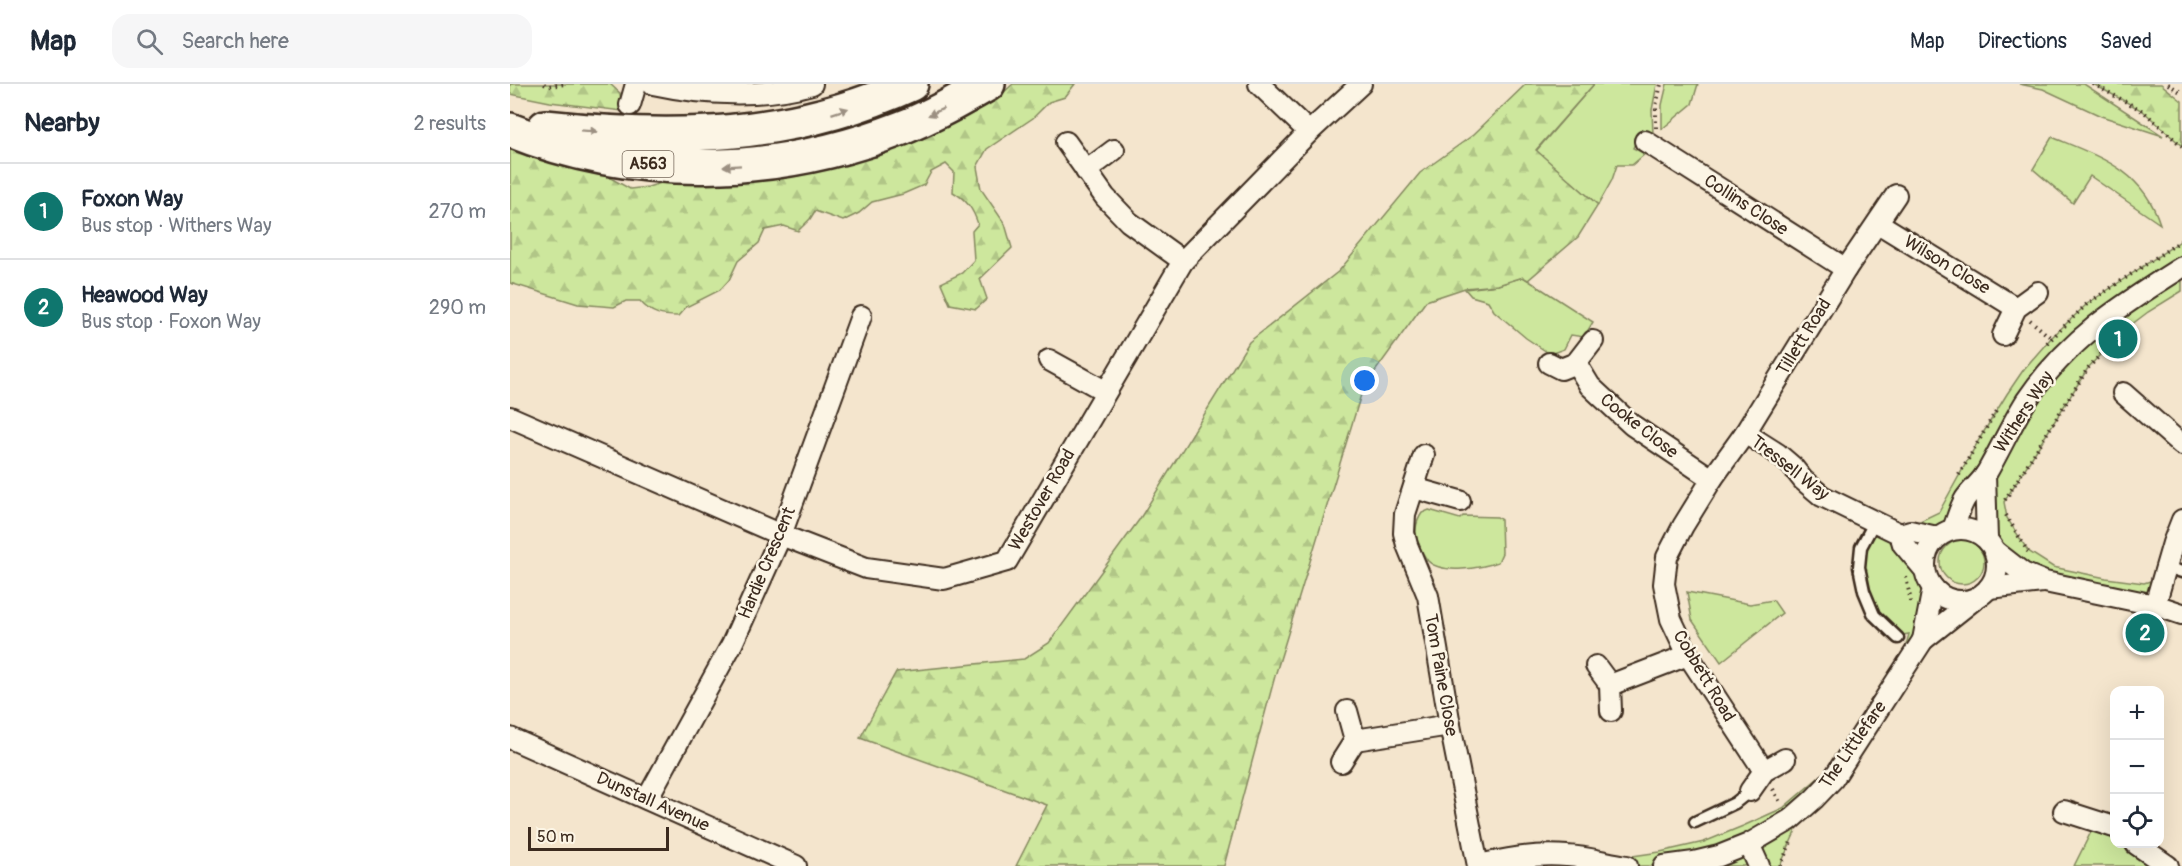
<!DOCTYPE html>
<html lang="en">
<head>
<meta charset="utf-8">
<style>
	body { margin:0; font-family:Pangolin,sans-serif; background:#f6f6f7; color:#1f2937 }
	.controls { position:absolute; right:18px; bottom:18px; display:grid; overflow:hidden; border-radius:12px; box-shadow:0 6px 24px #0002 }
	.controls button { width:54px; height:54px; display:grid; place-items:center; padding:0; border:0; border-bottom:2px solid #e0e1e3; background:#fff; color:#1f2937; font:30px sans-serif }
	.scale { position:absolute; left:18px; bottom:15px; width:141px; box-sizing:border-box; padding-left:6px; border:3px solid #3b2a1e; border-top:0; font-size:16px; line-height:21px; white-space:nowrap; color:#3b2a1e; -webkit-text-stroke:4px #fcf5e5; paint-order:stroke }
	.you { position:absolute; left:855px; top:297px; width:21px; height:21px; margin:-15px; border:4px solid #fff; border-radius:50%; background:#1a73e8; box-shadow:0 0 0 9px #1a73e833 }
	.badge { display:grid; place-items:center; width:39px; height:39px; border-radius:50%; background:#0f766e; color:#fff; font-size:20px; font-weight:700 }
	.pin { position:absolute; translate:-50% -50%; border:3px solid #fff; box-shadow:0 2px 6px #0006 }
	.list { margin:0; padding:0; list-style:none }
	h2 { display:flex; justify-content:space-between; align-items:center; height:78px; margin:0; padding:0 24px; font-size:26px }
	h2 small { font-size:20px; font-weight:400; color:#747a83 }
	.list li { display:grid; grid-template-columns:39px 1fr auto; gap:18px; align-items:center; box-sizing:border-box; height:96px; padding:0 24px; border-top:2px solid #e0e1e3 }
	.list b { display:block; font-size:22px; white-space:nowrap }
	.list p { margin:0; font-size:20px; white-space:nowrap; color:#747a83 }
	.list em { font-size:20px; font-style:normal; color:#747a83 }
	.icon { flex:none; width:33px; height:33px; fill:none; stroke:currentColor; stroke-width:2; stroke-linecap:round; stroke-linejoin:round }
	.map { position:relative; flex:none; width:1672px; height:782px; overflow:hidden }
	header { display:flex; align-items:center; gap:36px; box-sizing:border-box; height:84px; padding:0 30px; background:#fff; border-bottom:2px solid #e0e1e3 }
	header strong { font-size:28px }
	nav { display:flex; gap:33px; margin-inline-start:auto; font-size:21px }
	.search { width:420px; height:54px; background:#f6f6f7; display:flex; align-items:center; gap:15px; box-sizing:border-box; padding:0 21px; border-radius:18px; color:#747a83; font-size:22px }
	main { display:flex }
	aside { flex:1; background:#fff }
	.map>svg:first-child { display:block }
</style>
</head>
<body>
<header>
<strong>Map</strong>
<div class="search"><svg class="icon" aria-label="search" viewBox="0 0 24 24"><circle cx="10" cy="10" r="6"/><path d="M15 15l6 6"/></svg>Search here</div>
<nav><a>Map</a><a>Directions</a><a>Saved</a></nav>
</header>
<main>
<aside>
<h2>Nearby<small>2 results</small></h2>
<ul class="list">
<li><span class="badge">1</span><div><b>Foxon Way</b><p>Bus stop · Withers Way</p></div><em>270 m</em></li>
<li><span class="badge">2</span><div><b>Heawood Way</b><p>Bus stop · Foxon Way</p></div><em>290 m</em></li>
</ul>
</aside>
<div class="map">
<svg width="1672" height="782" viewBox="0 0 1672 782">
	<defs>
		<pattern id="forest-firs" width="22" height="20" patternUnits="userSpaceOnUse" patternTransform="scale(1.5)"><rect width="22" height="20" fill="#cde79d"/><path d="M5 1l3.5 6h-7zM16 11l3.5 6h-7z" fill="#b1c687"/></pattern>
	</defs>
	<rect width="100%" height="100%" fill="#f4e5cd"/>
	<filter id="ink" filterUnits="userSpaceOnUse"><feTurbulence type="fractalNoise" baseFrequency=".0167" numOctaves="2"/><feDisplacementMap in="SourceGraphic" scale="12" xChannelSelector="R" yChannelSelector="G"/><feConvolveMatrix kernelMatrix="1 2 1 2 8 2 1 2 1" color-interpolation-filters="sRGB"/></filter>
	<g filter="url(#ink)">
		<!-- green -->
		<g fill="#cde79d" stroke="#84885e" stroke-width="1.5">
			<polygon points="1084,0 1147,0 1142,26 1143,50 1132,45 1123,64 1135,70 1122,81 1107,81 1102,96 1088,121 1026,67"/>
			<polygon points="1157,0 1188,0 1182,20 1152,45 1152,21"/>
			<polygon points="1509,0 1574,0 1653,52 1591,32 1533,5"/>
			<path d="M1542,53C1590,73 1633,86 1650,140L1580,92L1563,119L1523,85Z"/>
			<polygon points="1672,156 1672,207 1638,228 1609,250 1578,284 1494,418 1497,434 1518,467 1543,483 1596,494 1634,499 1653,493 1645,521 1535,498 1486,468 1475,392 1443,445 1427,453 1400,447 1404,471 1423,504 1386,599 1399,550 1393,551 1388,554 1364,531 1354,507 1351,463 1358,450 1384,438 1402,441 1429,428 1470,354 1497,310 1514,285 1541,254 1577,220"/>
			<polygon points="1013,193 1083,238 1074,253 1061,251 1054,265 1040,270 1016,254 984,227 978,217 961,212 955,205 988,201"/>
			<path d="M919,426L950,435L953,432L987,433L991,436L992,469L988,478C971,484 932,491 918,477C914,472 911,466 909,460C904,449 905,439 912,429Z"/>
			<circle cx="1452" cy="478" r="22"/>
			<polygon points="1177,508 1240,520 1263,516 1272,529 1211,578 1182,536"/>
			<polygon points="1328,677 1280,736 1286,746 1270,782 1117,782 1088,777 1150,768 1194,758 1233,742 1273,724"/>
			<polygon points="1590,746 1604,752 1604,760 1615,760 1643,782 1564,782 1581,748"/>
		</g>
		<!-- forest -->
		<g fill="url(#forest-firs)" stroke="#84885e" stroke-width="1.5">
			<polygon points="0,0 100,0 110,9 112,27 40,18 0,10"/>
			<path d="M503,0H565L555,13L539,18L523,34L477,65L467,83L471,105L495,140L502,164L470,195L477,215L466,225L440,220L431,199L452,189L464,176L462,147L468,140C463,125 457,116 443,108L444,88L436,80L421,88L414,101L393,110L362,118L349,129L333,137L305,127L300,135L288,147L274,142L255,146L249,159L228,177L219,196L210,206L176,223L168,232C152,232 141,230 130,217H116L104,223L68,220L0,199V65L20,71L43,73L81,83L120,105L138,103L161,96L257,91L288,92L312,82L347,74L367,73L468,23L492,10Z"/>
			<polygon points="1016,0 1084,0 1026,66 1088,121 1068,153 1018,196 1013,193 988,201 955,204 916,217 853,304 765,592 714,782 506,782 537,721 350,654 386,588 514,575 539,559 629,436 739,258 829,187 910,89 963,51"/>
			<polygon points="1583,0 1651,0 1672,17 1672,62 1633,27"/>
		</g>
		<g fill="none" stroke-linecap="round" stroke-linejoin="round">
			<!-- lane casing -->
			<g stroke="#3b2a1e" stroke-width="15">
				<g id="lane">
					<polyline points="1365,437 1351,463 1349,483 1354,507 1364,531 1388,554"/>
					<polyline points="1656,483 1672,488"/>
					<polyline points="1185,738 1225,719 1240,707"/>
				</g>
			</g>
			<!-- street casing -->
			<g stroke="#3b2a1e" stroke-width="24">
				<g id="street">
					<path d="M143,0C194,11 252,14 302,0"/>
					<polyline points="749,0 799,48"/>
					<polyline points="120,21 126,0"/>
					<polyline points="1135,57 1336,185"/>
					<polyline points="556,58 595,113 619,138 673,177"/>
					<polyline points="576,87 604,66"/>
					<polyline points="1368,139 1506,224"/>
					<polyline points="1493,251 1506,224 1528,208"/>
					<polyline points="539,276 595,307"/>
					<polyline points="1039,279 1051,285 1066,279 1083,257"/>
					<polyline points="1066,279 1080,302 1122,341 1202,395"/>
					<polyline points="1613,309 1672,361"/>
					<polyline points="0,333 271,451 356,484 434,495 497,477 673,177 799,48 851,0"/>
					<polyline points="1235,349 1268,370 1282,382 1293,396 1312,412 1390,450 1400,447 1427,453"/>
					<polyline points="914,371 895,430 894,449 897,461 918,512 940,641 968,782"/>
					<polyline points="1475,391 1477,455"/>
					<polyline points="904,404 950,417"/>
					<circle cx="1451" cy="481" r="36"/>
					<path d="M1443,445C1447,435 1450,423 1455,415C1461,406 1470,399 1476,390C1490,366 1501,341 1516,317C1558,255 1610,222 1672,183"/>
					<polyline points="1390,450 1393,460 1415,486"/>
					<polyline points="1486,468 1513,489 1535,498 1645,521 1672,530"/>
					<polyline points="1479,504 1533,498"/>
					<polyline points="1645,521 1663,459 1672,436"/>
					<polyline points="1413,556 1423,504"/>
					<polyline points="1086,582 1100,601 1101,627"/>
					<polyline points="1100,601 1178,571"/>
					<polyline points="0,654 286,782"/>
					<polyline points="845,656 940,641"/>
					<polyline points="831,678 845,656 837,627"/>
					<polyline points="1254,687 1178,571 1161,535 1154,500 1157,473 1173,442 1202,395 1235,349 1336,185 1386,111"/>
					<polyline points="1240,707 1254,687 1275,675"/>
					<polyline points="137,715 222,560 271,451 351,232"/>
					<polyline points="1554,727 1604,743"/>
					<polyline points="1239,760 1249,782"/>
					<polyline points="1626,760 1658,782"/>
					<path d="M968,781C997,775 1026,769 1057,772C1077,773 1097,779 1117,782"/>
					<polyline points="1154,782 1184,778 1209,772 1239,760 1280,736 1304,715 1323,695 1413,556 1466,514"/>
				</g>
			</g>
			<!-- highway casing -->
			<g stroke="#3b2a1e" stroke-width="38">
				<g id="highway">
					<path d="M35,43C163,57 281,55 401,0"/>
					<path d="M0,46C126,97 266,93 392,44C422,32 450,16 478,0"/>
				</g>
			</g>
			<!-- path -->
			<g stroke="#3b2a1e" stroke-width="4" stroke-dasharray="1.5 4.5" stroke-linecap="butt">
				<polyline points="34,0 39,2 55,0"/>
				<polyline points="1583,0 1633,27 1672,62"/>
				<polyline points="1658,0 1672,9"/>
				<polyline points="1146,44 1146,22 1151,0"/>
				<polyline points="1520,236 1541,254"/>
				<polyline points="1537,259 1577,220 1672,156"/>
				<polyline points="1449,391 1486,327"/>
				<polyline points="1495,416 1578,284 1612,248"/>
				<polyline points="1496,431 1518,468"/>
				<polyline points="1396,493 1401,518"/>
				<polyline points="1263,705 1271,720"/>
				<polyline points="1270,782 1281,758"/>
			</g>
			<!-- lane -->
			<use href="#lane" stroke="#fcf5e5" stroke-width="10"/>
			<!-- street -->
			<use href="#street" stroke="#fcf5e5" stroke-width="20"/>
			<!-- highway -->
			<use href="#highway" stroke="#fcf5e5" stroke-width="33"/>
		</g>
		<!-- one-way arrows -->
		<defs><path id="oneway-solid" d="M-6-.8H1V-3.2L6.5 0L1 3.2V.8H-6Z" transform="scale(1.5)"/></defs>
		<g fill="#9c9082">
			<use href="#oneway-solid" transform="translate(330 27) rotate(-18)"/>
			<use href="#oneway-solid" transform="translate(426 28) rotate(155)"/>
			<use href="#oneway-solid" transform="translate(79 47) rotate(4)"/>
			<use href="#oneway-solid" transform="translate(222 82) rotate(176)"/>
		</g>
	</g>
	<g text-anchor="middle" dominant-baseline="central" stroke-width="5" stroke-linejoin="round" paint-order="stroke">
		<!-- shield labels -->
		<rect fill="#fcf5e5" stroke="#75675a" stroke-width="1.5" x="112.5" y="67" width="51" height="26" rx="4.5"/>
		<g font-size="16" font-weight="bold" fill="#3b2a1e">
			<text x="138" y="80">A563</text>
		</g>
		<!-- street labels -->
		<g font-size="18" fill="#3b2a1e" stroke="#fcf5e5">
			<text transform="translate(1236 121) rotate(33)">Collins Close</text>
			<text transform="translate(1437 181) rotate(31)">Wilson Close</text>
			<text transform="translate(1294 253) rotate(-58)">Tillett Road</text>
			<text transform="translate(1514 328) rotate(-57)">Withers Way</text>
			<text transform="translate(1129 342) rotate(38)">Cooke Close</text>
			<text transform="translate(1280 384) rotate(38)">Tressell Way</text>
			<text transform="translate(532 416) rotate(-60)">Westover Road</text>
			<text transform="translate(257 479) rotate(-67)">Hardie Crescent</text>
			<text transform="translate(931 591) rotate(80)">Tom Paine Close</text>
			<text transform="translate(1194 592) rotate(59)">Cobbett Road</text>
			<text transform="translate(1343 661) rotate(-55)">The Littlefare</text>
			<text transform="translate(143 718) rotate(24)">Dunstall Avenue</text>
		</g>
	</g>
</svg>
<div class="controls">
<button>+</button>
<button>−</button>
<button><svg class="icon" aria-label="locate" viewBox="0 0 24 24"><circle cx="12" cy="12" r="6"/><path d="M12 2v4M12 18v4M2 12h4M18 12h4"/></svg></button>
</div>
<div class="scale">50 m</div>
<div class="you"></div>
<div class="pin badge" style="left:1608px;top:255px">1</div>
<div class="pin badge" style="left:1635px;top:549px">2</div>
</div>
</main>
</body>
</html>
